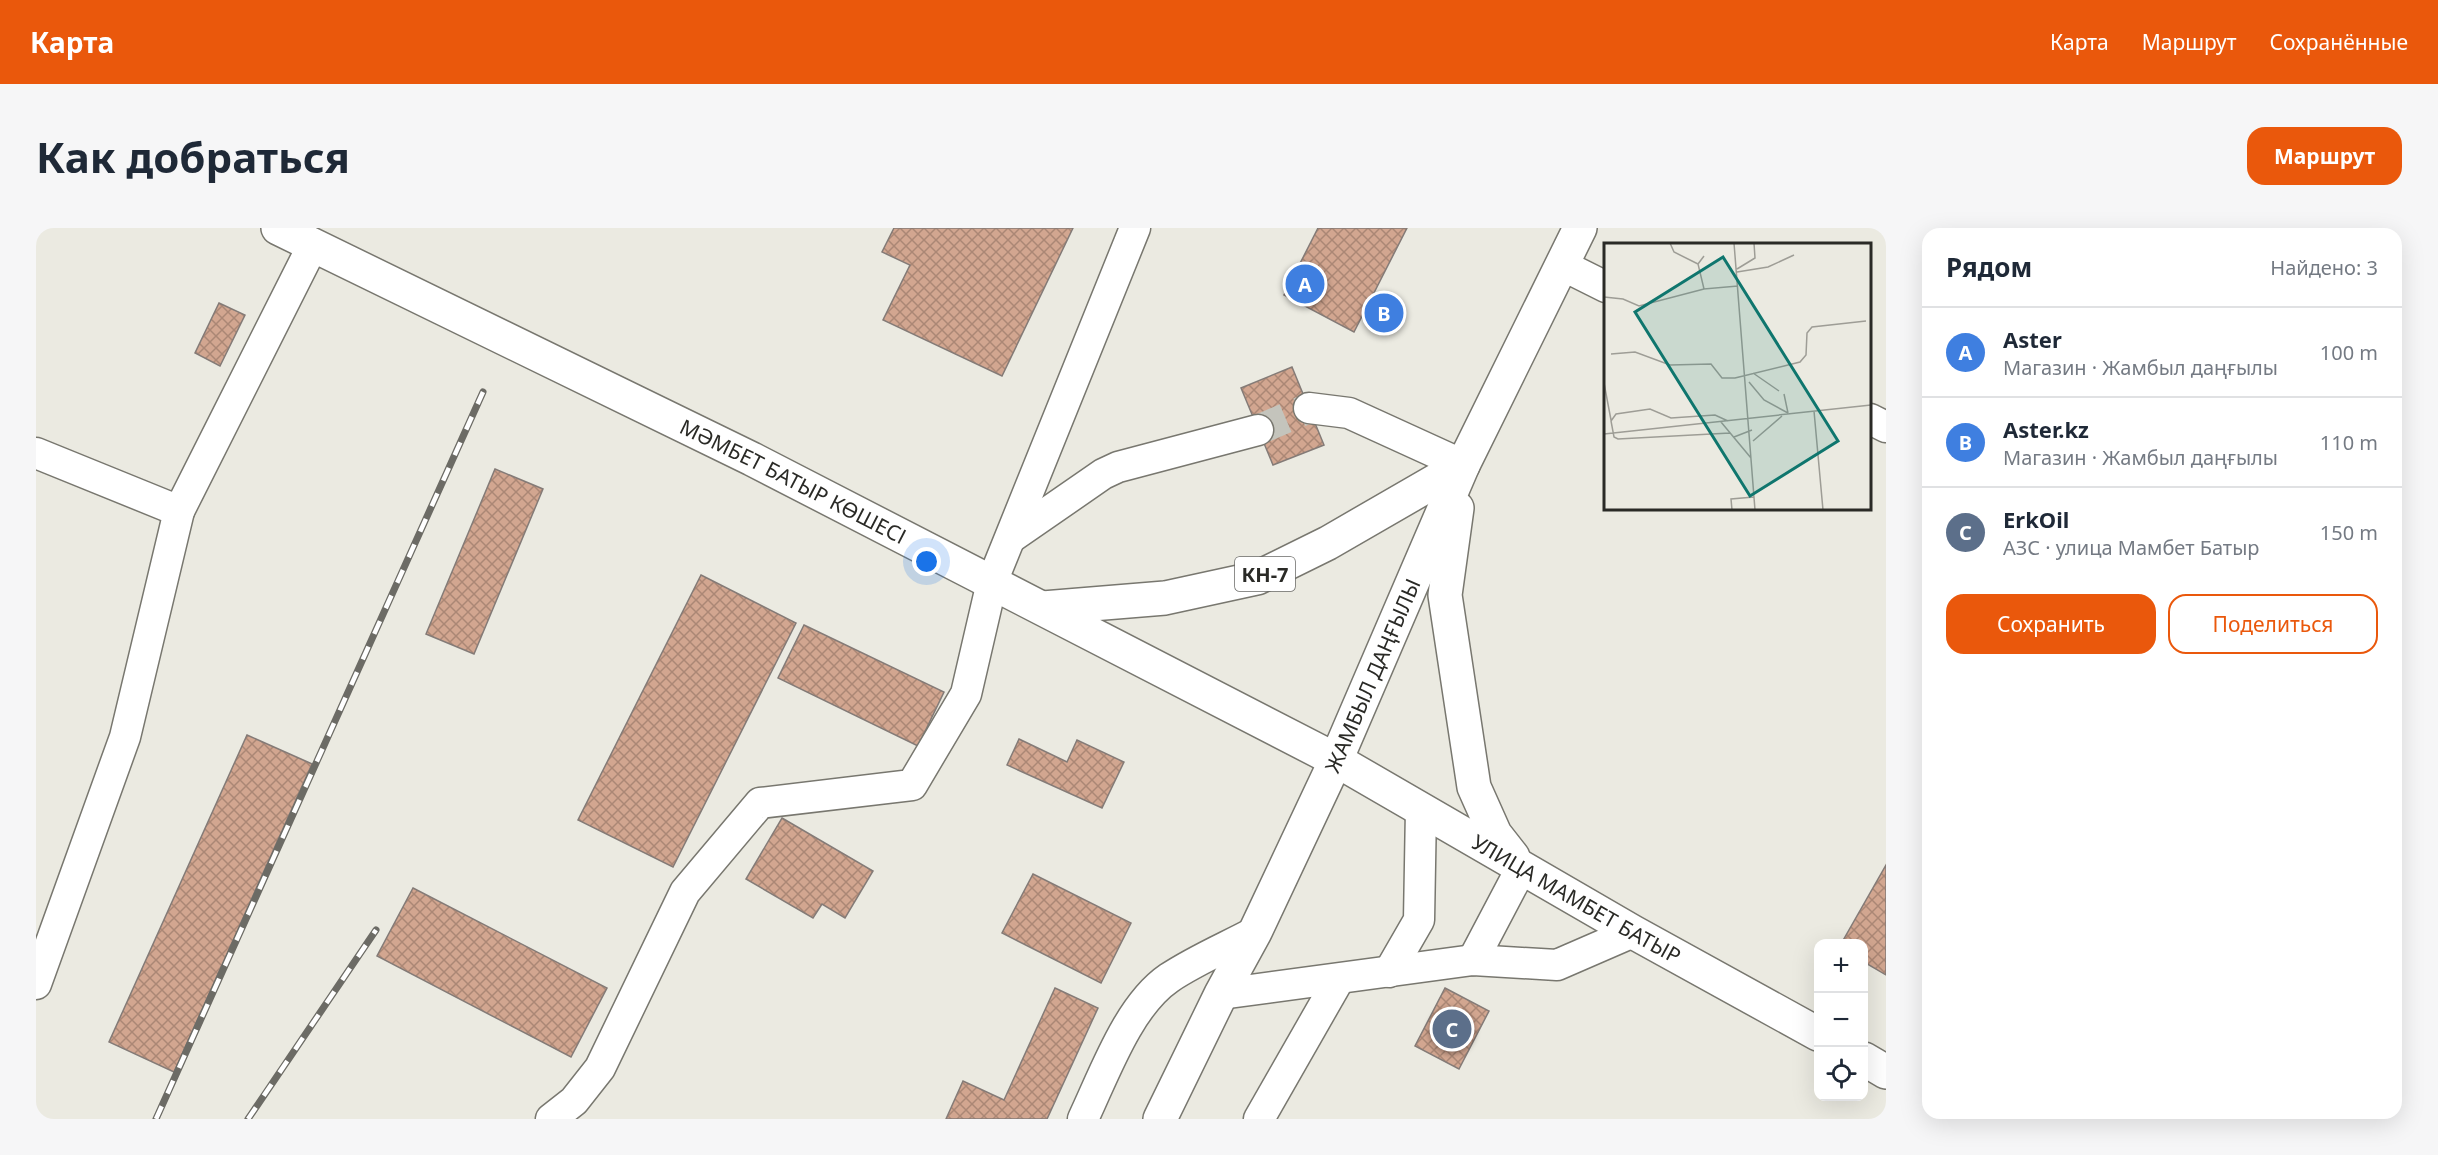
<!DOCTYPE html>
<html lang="ru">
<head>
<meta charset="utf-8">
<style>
	body { margin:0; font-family:"Noto Sans",sans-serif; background:#f6f6f7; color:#1f2937 }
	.controls { position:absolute; right:18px; bottom:18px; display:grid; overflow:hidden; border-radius:12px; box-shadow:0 6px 24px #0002 }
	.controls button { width:54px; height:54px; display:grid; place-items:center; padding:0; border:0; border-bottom:2px solid #e0e1e3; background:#fff; color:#1f2937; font:30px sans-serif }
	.you { position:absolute; left:891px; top:334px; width:21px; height:21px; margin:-15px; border:4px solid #fff; border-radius:50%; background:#1a73e8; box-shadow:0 0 0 9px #1a73e833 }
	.badge { display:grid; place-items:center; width:39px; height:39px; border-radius:50%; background:#ea580c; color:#fff; font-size:20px; font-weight:700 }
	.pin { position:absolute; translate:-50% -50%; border:3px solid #fff; box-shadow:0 2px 6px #0006 }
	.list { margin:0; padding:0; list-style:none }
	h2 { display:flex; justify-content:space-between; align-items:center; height:78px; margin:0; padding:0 24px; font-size:26px }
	h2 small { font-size:20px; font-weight:400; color:#747a83 }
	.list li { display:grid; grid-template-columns:39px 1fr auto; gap:18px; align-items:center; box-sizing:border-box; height:90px; padding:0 24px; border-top:2px solid #e0e1e3 }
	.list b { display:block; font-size:22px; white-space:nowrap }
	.list p { margin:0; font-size:20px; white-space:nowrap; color:#747a83 }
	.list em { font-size:20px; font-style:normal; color:#747a83 }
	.actions { display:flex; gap:12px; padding:18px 24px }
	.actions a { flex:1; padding:14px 0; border:2px solid #ea580c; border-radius:18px; text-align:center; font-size:21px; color:#ea580c }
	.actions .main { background:#ea580c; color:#fff }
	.icon { flex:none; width:33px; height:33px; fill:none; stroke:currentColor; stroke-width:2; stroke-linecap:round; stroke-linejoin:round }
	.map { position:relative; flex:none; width:1850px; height:891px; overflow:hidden; border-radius:18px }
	header { display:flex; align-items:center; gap:36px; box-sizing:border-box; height:84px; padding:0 30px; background:#ea580c; color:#fff }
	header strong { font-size:28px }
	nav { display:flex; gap:33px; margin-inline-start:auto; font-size:21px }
	.intro { display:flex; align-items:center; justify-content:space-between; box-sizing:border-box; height:144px; padding:0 36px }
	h1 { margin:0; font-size:42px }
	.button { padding:15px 27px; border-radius:18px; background:#ea580c; color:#fff; font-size:21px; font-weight:700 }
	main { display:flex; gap:36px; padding:0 36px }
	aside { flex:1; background:#fff; border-radius:18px; box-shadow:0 6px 24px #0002 }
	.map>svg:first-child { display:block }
</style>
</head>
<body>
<header>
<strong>Карта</strong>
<nav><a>Карта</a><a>Маршрут</a><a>Сохранённые</a></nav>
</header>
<div class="intro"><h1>Как добраться</h1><a class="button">Маршрут</a></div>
<main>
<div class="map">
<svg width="1850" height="891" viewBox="0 0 1850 891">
	<defs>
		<pattern id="building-cross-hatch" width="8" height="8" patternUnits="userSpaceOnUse" patternTransform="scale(1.5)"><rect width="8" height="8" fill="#d2a690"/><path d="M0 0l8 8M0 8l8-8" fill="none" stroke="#ab8775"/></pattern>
	</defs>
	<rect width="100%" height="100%" fill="#ebeae1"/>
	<!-- building -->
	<g fill="url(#building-cross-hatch)" stroke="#847b77" stroke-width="1.5">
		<polygon points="858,0 1037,0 966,148 847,92 874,37 846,24"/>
		<polygon points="1282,0 1371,0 1318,104 1248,67"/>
		<polygon points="183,75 209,87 184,138 159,125"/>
		<polygon points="1256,139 1288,217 1237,237 1205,160"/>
		<polygon points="459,241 507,261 438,426 390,406"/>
		<polygon points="665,347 760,395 637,639 542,592"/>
		<polygon points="768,397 908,464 882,518 742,450"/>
		<polygon points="211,507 276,536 138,844 73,814"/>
		<polygon points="983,511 1031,534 1041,512 1088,534 1066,580 971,537"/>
		<polygon points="746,590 837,643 809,690 786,676 777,690 710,651"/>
		<polygon points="1850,637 1850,747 1828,734 1828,716 1805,716"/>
		<polygon points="997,646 1095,695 1065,755 966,705"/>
		<polygon points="377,660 571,760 535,829 341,728"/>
		<polygon points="1019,760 1062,780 1011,891 910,891 927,853 968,872"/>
		<polygon points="1409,760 1453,783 1423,841 1379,818"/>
	</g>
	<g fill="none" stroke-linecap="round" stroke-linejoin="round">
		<!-- minor-tunnel -->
		<polyline stroke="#c4c4bc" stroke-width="30" stroke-dasharray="30 15" stroke-linecap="butt" points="1222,202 1273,180"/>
		<!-- minor casing -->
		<g stroke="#78776f" stroke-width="33">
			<g id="minor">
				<polyline points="1526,37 1570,59"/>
				<polyline points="1273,180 1313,185 1427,237"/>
				<polyline points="1834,191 1850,199"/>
				<polyline points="0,225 143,283 277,17"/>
				<polyline points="976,309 1067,246 1082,239 1222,202"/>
				<polyline points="1437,732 1486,639"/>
				<polyline points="1353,744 1383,692 1385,581"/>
				<polyline points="0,756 89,509 143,283"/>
				<polyline points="1185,766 1437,732 1521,737 1597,704"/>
				<polyline points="515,891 538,873 564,840 649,664 724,575 876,557 930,466 956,354 1099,0"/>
				<path d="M1047,891C1068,847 1092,778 1133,750C1160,732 1191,719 1219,704"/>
				<polyline points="1223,891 1303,751"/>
			</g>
		</g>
		<!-- major casing -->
		<g stroke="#78776f" stroke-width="36">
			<g id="major">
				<path id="s1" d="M242,0L716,231L1300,532L1597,704L1782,806"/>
				<polyline points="1421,280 1409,367 1438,559 1459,606 1477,629"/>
				<polyline points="1007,380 1129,370 1221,350 1292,315 1427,237"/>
				<polyline points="1828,831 1850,844"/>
				<path id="s2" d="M1124,891L1185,766L1219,704L1300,532L1427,237L1544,0"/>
			</g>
		</g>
		<!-- minor -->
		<use href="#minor" stroke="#fff" stroke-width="30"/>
		<!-- major -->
		<use href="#major" stroke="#fff" stroke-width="33"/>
		<!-- rail casing -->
		<g stroke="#6c6b65" stroke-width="7">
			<g id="rail">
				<polyline points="120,891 447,164"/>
				<polyline points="212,891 340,702"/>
			</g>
		</g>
		<!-- rail -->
		<use href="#rail" stroke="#fff" stroke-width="4.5" stroke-dasharray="14" stroke-linecap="butt"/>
	</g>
	<g text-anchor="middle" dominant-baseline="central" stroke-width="5" stroke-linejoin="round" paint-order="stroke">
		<!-- shield labels -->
		<rect fill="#fff" stroke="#6a6a67" stroke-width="1.5" x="1199" y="329" width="60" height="34" rx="4.5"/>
		<g font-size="20" font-weight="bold" fill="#2a2a26">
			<text x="1229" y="346">КН-7</text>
		</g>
		<!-- street labels -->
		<g font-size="21" fill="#2a2a26" stroke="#fff">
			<text stroke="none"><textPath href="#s1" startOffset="574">МӘМБЕТ БАТЫР КӨШЕСІ</textPath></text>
			<text stroke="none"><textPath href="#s2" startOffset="492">ЖАМБЫЛ ДАҢҒЫЛЫ</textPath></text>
			<text stroke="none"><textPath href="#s1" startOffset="1462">УЛИЦА МАМБЕТ БАТЫР</textPath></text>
		</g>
	</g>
	<!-- overview -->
	<g transform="translate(1568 15)">
		<rect width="267" height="267" fill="#ebeae1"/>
		<path fill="none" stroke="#9e9d96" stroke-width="1.5" d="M66,0L70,9L94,21M130,0L151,267M100,13L94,21L100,46L134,43M133,26L151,15L150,0M133,29L164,24L190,12M0,54L19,56L35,63L100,46M7,111L31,109L66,122L107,121L118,135H131L196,119L202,112L203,90L208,84L262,78M149,130L175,148M145,139L160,157L184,170M0,140L7,177M180,151L184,170M210,168L219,267M124,178L111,172L67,175L46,166L12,171L7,178L10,194L14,196L126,190M117,179L147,215M0,191L267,162M130,194L148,187M149,198L178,173M128,267L127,256L150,254"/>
		<path fill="#0f766e" fill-opacity="0.15" stroke="#0f766e" stroke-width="3" d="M119,14L234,198L146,253L31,69Z"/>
		<rect width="267" height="267" fill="none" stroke="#2a2a26" stroke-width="3"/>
	</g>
</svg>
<div class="controls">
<button>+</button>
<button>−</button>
<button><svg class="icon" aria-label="locate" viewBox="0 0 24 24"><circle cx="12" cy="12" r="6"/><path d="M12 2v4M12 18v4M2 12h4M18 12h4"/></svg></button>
</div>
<div class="you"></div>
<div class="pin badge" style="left:1269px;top:56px;background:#3f7fe0">A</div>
<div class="pin badge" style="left:1348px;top:85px;background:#3f7fe0">B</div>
<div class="pin badge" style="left:1416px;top:801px;background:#5c6f8a">C</div>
</div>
<aside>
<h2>Рядом<small>Найдено: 3</small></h2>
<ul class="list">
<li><span class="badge" style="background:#3f7fe0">A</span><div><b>Aster</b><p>Магазин · Жамбыл даңғылы</p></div><em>100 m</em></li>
<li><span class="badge" style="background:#3f7fe0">B</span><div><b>Aster.kz</b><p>Магазин · Жамбыл даңғылы</p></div><em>110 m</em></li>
<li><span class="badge" style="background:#5c6f8a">C</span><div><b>ErkOil</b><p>АЗС · улица Мамбет Батыр</p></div><em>150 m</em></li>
</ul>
<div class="actions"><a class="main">Сохранить</a><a>Поделиться</a></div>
</aside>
</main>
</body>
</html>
